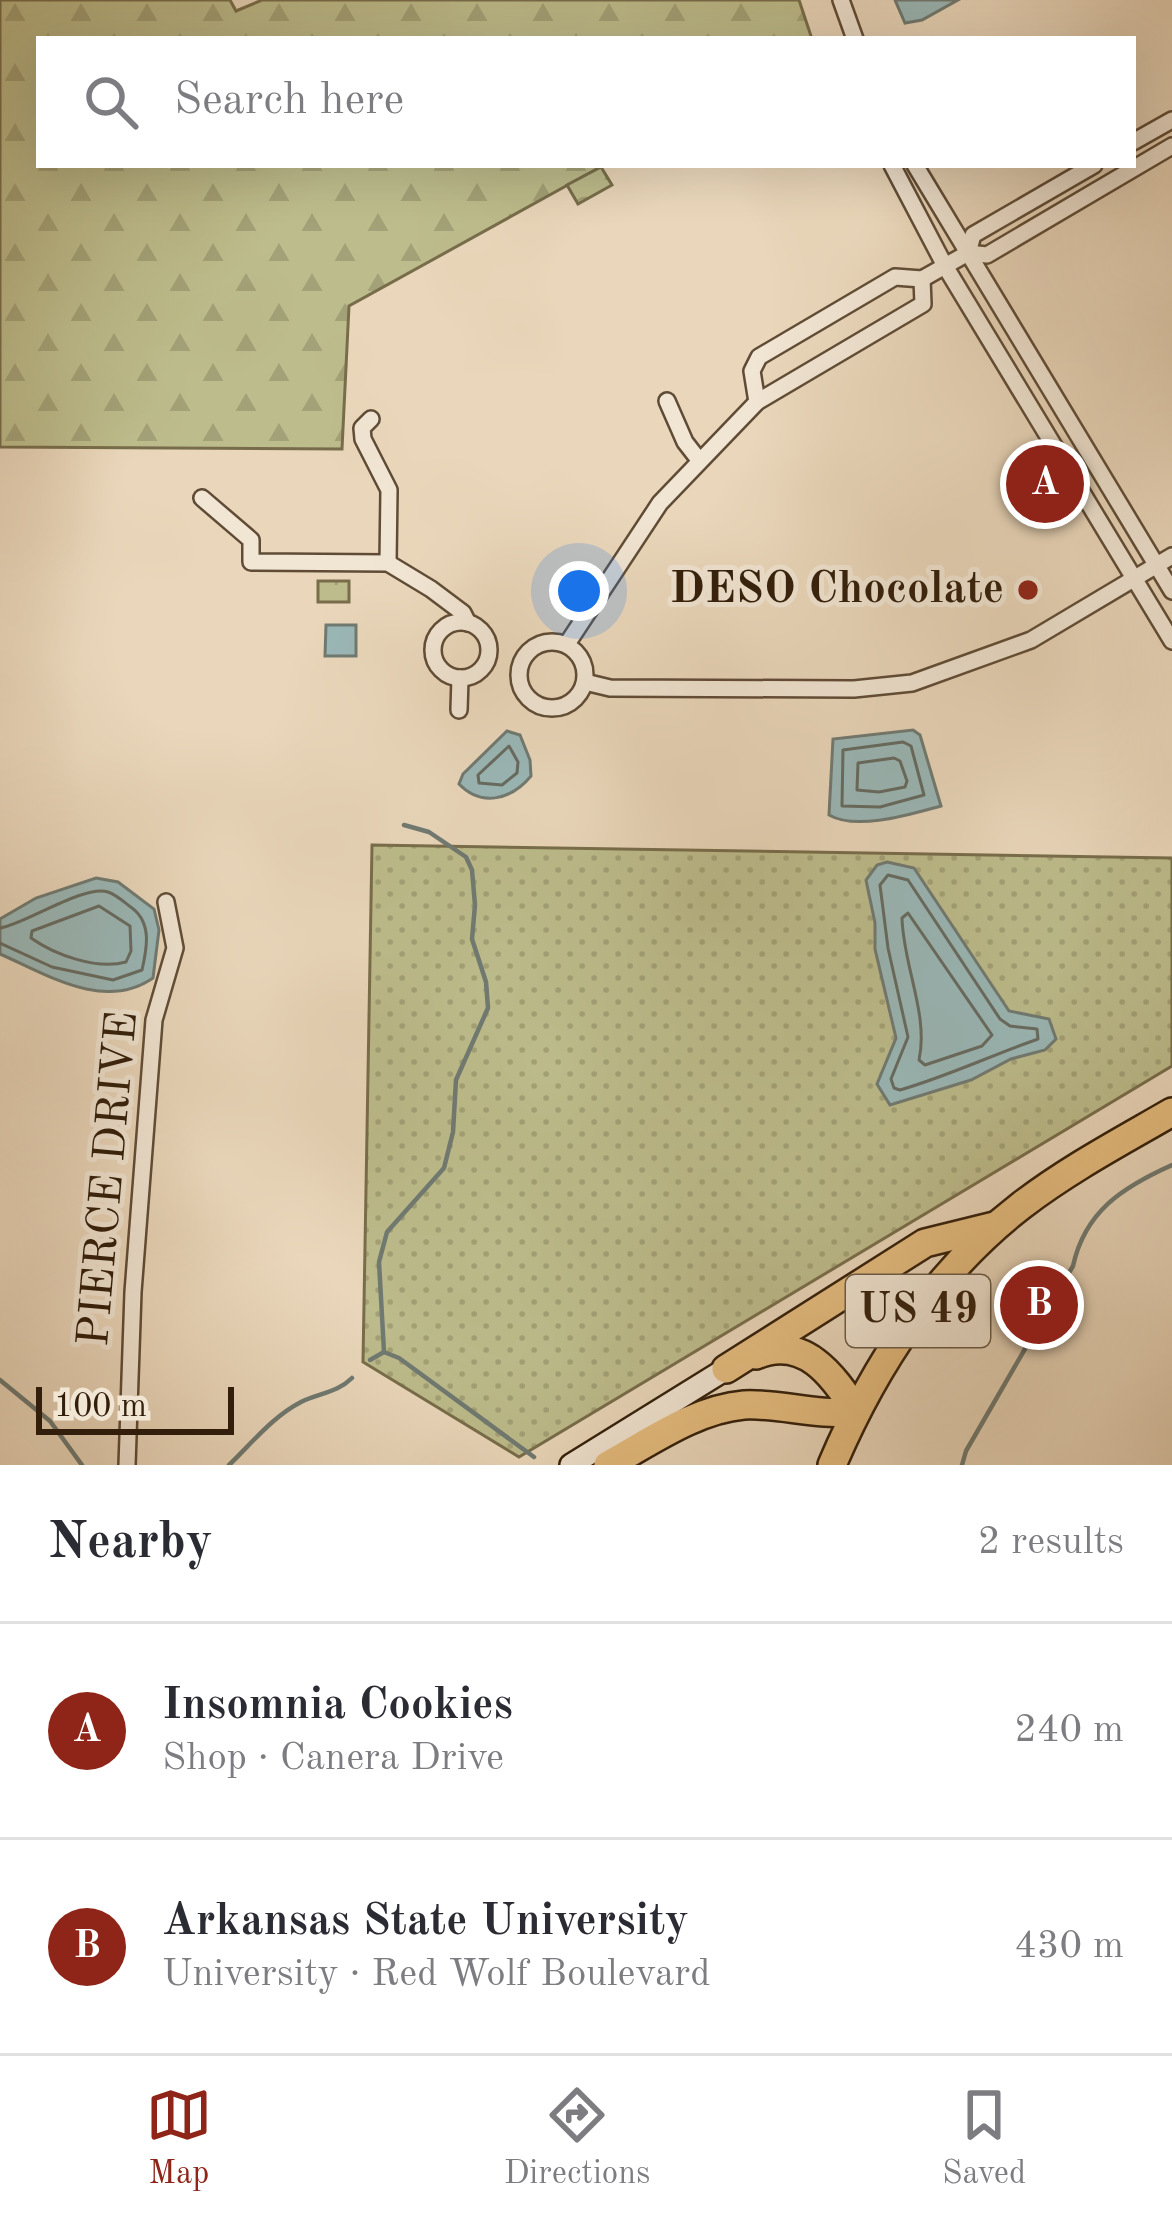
<!DOCTYPE html>
<html lang="en">
<head>
<meta charset="utf-8">
<style>
	body { margin:0; font-family:"Old Standard TT",serif; background:#f7f7f7; color:#2b2b33 }
	.scale { position:absolute; left:36px; bottom:30px; width:198px; box-sizing:border-box; padding-left:12px; border:6px solid #321e0a; border-top:0; font-size:33px; line-height:42px; white-space:nowrap; color:#321e0a; -webkit-text-stroke:9px #f1e5d3; paint-order:stroke }
	.you { position:absolute; left:579px; top:591px; width:42px; height:42px; margin:-30px; border:9px solid #fff; border-radius:50%; background:#1a73e8; box-shadow:0 0 0 18px #1a73e833 }
	.badge { display:grid; place-items:center; width:78px; height:78px; border-radius:50%; background:#8f2418; color:#fff; font-size:39px; font-weight:700 }
	.pin { position:absolute; translate:-50% -50%; border:6px solid #fff; box-shadow:0 3px 12px #0006 }
	.list { margin:0; padding:0; list-style:none }
	h2 { display:flex; justify-content:space-between; align-items:center; height:156px; margin:0; padding:0 48px; font-size:51px }
	h2 small { font-size:39px; font-weight:400; color:#7c7c81 }
	.list li { display:grid; grid-template-columns:78px 1fr auto; gap:36px; align-items:center; box-sizing:border-box; height:216px; padding:0 48px; border-top:3px solid #e1e1e2 }
	.list b { display:block; font-size:45px; white-space:nowrap }
	.list p { margin:0; font-size:39px; white-space:nowrap; color:#7c7c81 }
	.list em { font-size:39px; font-style:normal; color:#7c7c81 }
	.icon { flex:none; width:66px; height:66px; fill:none; stroke:currentColor; stroke-width:2; stroke-linecap:round; stroke-linejoin:round }
	.map { position:relative; flex:none; width:1172px; height:1465px; overflow:hidden }
	.search { position:absolute; background:#fff; box-shadow:0 12px 48px #0002; left:36px; right:36px; top:36px; height:132px; display:flex; align-items:center; gap:30px; box-sizing:border-box; padding:0 42px; border-radius:0px; color:#7c7c81; font-size:45px }
	.sheet { height:588px; background:#fff }
	nav { display:flex; justify-content:space-around; align-items:center; box-sizing:border-box; height:168px; border-top:3px solid #e1e1e2; background:#fff; font-size:33px; color:#7c7c81 }
	nav a { display:grid; justify-items:center; gap:6px }
	nav .on { color:#8f2418 }
	.map>svg:first-child { display:block }
</style>
</head>
<body>
<div class="map">
<svg width="1172" height="1465" viewBox="0 0 1172 1465">
	<defs>
		<pattern id="grass-dots" width="8" height="8" patternUnits="userSpaceOnUse" patternTransform="scale(3)"><rect width="8" height="8" fill="#bdbc8c"/><path d="M2 2h.1M6 6h.1" fill="none" stroke="#a3a177" stroke-width="1.8" stroke-linecap="round"/></pattern>
		<pattern id="forest-firs" width="22" height="20" patternUnits="userSpaceOnUse" patternTransform="scale(3)"><rect width="22" height="20" fill="#bdbc8c"/><path d="M5 1l3.5 6h-7zM16 11l3.5 6h-7z" fill="#a3a177"/></pattern>
		<pattern id="park-crowns" width="20" height="18" patternUnits="userSpaceOnUse" patternTransform="scale(3)"><rect width="20" height="18" fill="#bdbc8c"/><path d="M2 6a3 3 0 1 1 6 0M12 15a3 3 0 1 1 6 0" fill="none" stroke="#a3a177"/></pattern>
	</defs>
	<rect width="100%" height="100%" fill="#ead7bb"/>
	<filter id="stains"><feTurbulence type="fractalNoise" baseFrequency=".00167" numOctaves="4"/><feColorMatrix values="0 0 0 0 .2 0 0 0 0 .09 0 0 0 0 .02 0 0 0 .5 -.17"/></filter>
	<radialGradient id="worn" r=".72"><stop offset=".6" stop-color="#630" stop-opacity="0"/><stop offset="1" stop-color="#630" stop-opacity=".3"/></radialGradient>
	<!-- grass -->
	<polygon fill="url(#grass-dots)" stroke="#786d4b" stroke-width="3" points="372,845 1172,858 1172,1066 519,1457 363,1362"/>
	<!-- forest -->
	<polygon fill="url(#forest-firs)" stroke="#786d4b" stroke-width="3" points="0,0 230,0 236,11 262,0 799,0 812,39 39,39 39,165 604,165 349,306 342,449 0,447"/>
	<!-- park -->
	<g fill="url(#park-crowns)" stroke="#786d4b" stroke-width="3">
		<polygon points="601,167 612,185 578,204 567,185"/>
		<rect x="318" y="581" width="31" height="21"/>
	</g>
	<!-- water -->
	<g fill="#9ab8b8" stroke="#707a72" stroke-width="3">
		<polygon points="895,0 958,0 922,20 905,23"/>
		<polygon points="326,625 356,625 356,656 325,656"/>
		<path d="M913,730L920,735L941,806C911,814 857,831 829,815L833,739Z"/>
		<path d="M507,731L520,735L530,760L531,776C512,799 482,808 459,784L463,774Z"/>
		<polygon points="887,862 914,868 1009,1011 1049,1019 1056,1039 1045,1050 1011,1059 971,1080 890,1105 877,1084 896,1038 875,949 875,923 866,880 877,865"/>
		<path d="M96,878L118,882L154,909L159,930L153,978C104,1012 46,974 0,954V919L36,898Z"/>
	</g>
	<g fill="none" stroke-linecap="round" stroke-linejoin="round">
		<!-- shore -->
		<g stroke="#666b61" stroke-width="3">
			<polygon points="903,742 911,746 924,795 880,807 842,806 843,750"/>
			<polygon points="509,746 518,762 517,773 502,785 479,783 478,775"/>
			<polygon points="894,758 900,761 907,781 905,787 879,792 857,790 858,763"/>
			<path d="M888,875L908,880L1000,1019L1010,1026L1037,1029L1038,1039C992,1055 948,1076 900,1090L894,1088L891,1079L908,1037L888,948L880,885Z"/>
			<path d="M99,906L130,926L131,951L126,962C97,970 55,955 31,938L32,931Z"/>
			<path d="M908,913L992,1035L982,1046L925,1065L919,1060C929,1015 903,965 902,918Z"/>
			<path d="M0,928C24,925 84,884 108,892C117,895 125,903 132,908C152,923 147,948 142,970L113,980L52,967L0,943"/>
		</g>
		<!-- stream -->
		<g stroke="#707a72" stroke-width="4.5">
			<polyline points="404,825 429,832 466,857 472,870 475,905 472,939 486,982 488,1008 456,1080 453,1132 444,1168 387,1232 379,1262 384,1352 399,1358 534,1457"/>
			<polyline points="370,1360 384,1352"/>
			<polyline points="0,1380 50,1421 82,1465"/>
			<path d="M229,1465C252,1443 272,1417 301,1402C319,1393 337,1393 352,1378"/>
			<path d="M962,1465L966,1451L1073,1266C1085,1211 1123,1187 1172,1165"/>
		</g>
		<!-- minor casing -->
		<g stroke="#604c36" stroke-width="20">
			<g id="minor">
				<polyline points="841,0 855,39"/>
				<polyline points="1133,142 1172,120"/>
				<polyline points="892,165 945,266 1172,641"/>
				<polyline points="915,165 1172,591"/>
				<polyline points="968,253 973,235 1094,165"/>
				<polyline points="667,401 685,442 699,460"/>
				<polyline points="757,402 752,371 759,357 895,277 922,279 968,253 987,255 1172,146"/>
				<polyline points="371,419 362,428 363,439 389,490 388,563"/>
				<polyline points="202,498 251,540 251,562 388,563 431,589 463,613 468,623"/>
				<circle cx="461" cy="650" r="28"/>
				<circle cx="552" cy="675" r="33"/>
				<polyline points="567,644 660,503 757,402 923,304 922,279"/>
				<polyline points="585,682 610,688 854,689 912,683 1031,640 1172,556"/>
				<polyline points="459,710 460,678"/>
				<polyline points="127,1465 133,1292 154,1020 175,948 166,902"/>
			</g>
		</g>
		<!-- secondary casing -->
		<g stroke="#321e0a" stroke-width="26">
			<polyline id="secondary" points="571,1465 726,1369"/>
		</g>
		<!-- trunk casing -->
		<g stroke="#321e0a" stroke-width="32">
			<g id="trunk">
				<path d="M756,1355C804,1335 833,1375 856,1411"/>
				<polyline points="726,1369 925,1243 994,1226"/>
				<path d="M608,1465C650,1442 696,1409 744,1405C783,1403 816,1417 856,1411"/>
				<path d="M832,1465C874,1366 936,1271 1022,1205C1069,1169 1122,1141 1172,1112"/>
			</g>
		</g>
		<!-- minor -->
		<use href="#minor" stroke="#f1e5d3" stroke-width="15"/>
		<!-- secondary -->
		<use href="#secondary" stroke="#f1e5d3" stroke-width="21"/>
		<!-- trunk -->
		<use href="#trunk" stroke="#e5bc7e" stroke-width="27"/>
	</g>
	<!-- markers -->
	<circle fill="#8f2418" stroke="#f1e5d3" stroke-width="4.5" cx="1028" cy="590" r="12"/>
	<g text-anchor="middle" dominant-baseline="central" stroke-width="10" stroke-linejoin="round" paint-order="stroke">
		<!-- shield labels -->
		<rect fill="#f1e5d3" stroke="#6b5a46" stroke-width="3" x="846" y="1275" width="144" height="72" rx="9"/>
		<g font-size="42" font-weight="bold" fill="#321e0a">
			<text x="918" y="1311">US 49</text>
		</g>
		<!-- poi labels -->
		<g font-size="45" font-weight="bold" fill="#321e0a" stroke="#f1e5d3" text-anchor="end">
			<text x="1004" y="590">DESO Chocolate</text>
		</g>
		<!-- street labels -->
		<g font-size="45" fill="#321e0a" stroke="#f1e5d3">
			<text transform="translate(110 1179) rotate(-85)">PIERCE DRIVE</text>
		</g>
	</g>
	<rect width="100%" height="100%" filter="url(#stains)"/>
	<rect width="100%" height="100%" fill="url(#worn)"/>
</svg>
<div class="scale">100 m</div>
<div class="you"></div>
<div class="pin badge" style="left:1045px;top:484px">A</div>
<div class="pin badge" style="left:1039px;top:1305px">B</div>
<div class="search"><svg class="icon" aria-label="search" viewBox="0 0 24 24"><circle cx="10" cy="10" r="6"/><path d="M15 15l6 6"/></svg>Search here</div>
</div>
<section class="sheet">
<h2>Nearby<small>2 results</small></h2>
<ul class="list">
<li><span class="badge">A</span><div><b>Insomnia Cookies</b><p>Shop · Canera Drive</p></div><em>240 m</em></li>
<li><span class="badge">B</span><div><b>Arkansas State University</b><p>University · Red Wolf Boulevard</p></div><em>430 m</em></li>
</ul>
</section>
<nav>
<a class="on"><svg class="icon" aria-label="map" viewBox="0 0 24 24"><path d="M3 6l6-2 6 2 6-2v14l-6 2-6-2-6 2zM9 4v14M15 6v14"/></svg>Map</a>
<a><svg class="icon" aria-label="directions" viewBox="0 0 24 24"><path d="M12 3l9 9-9 9-9-9zM9 14v-3h6M13 9l2 2-2 2"/></svg>Directions</a>
<a><svg class="icon" aria-label="saved" viewBox="0 0 24 24"><path d="M7 4h10v16l-5-4-5 4z"/></svg>Saved</a>
</nav>
</body>
</html>
